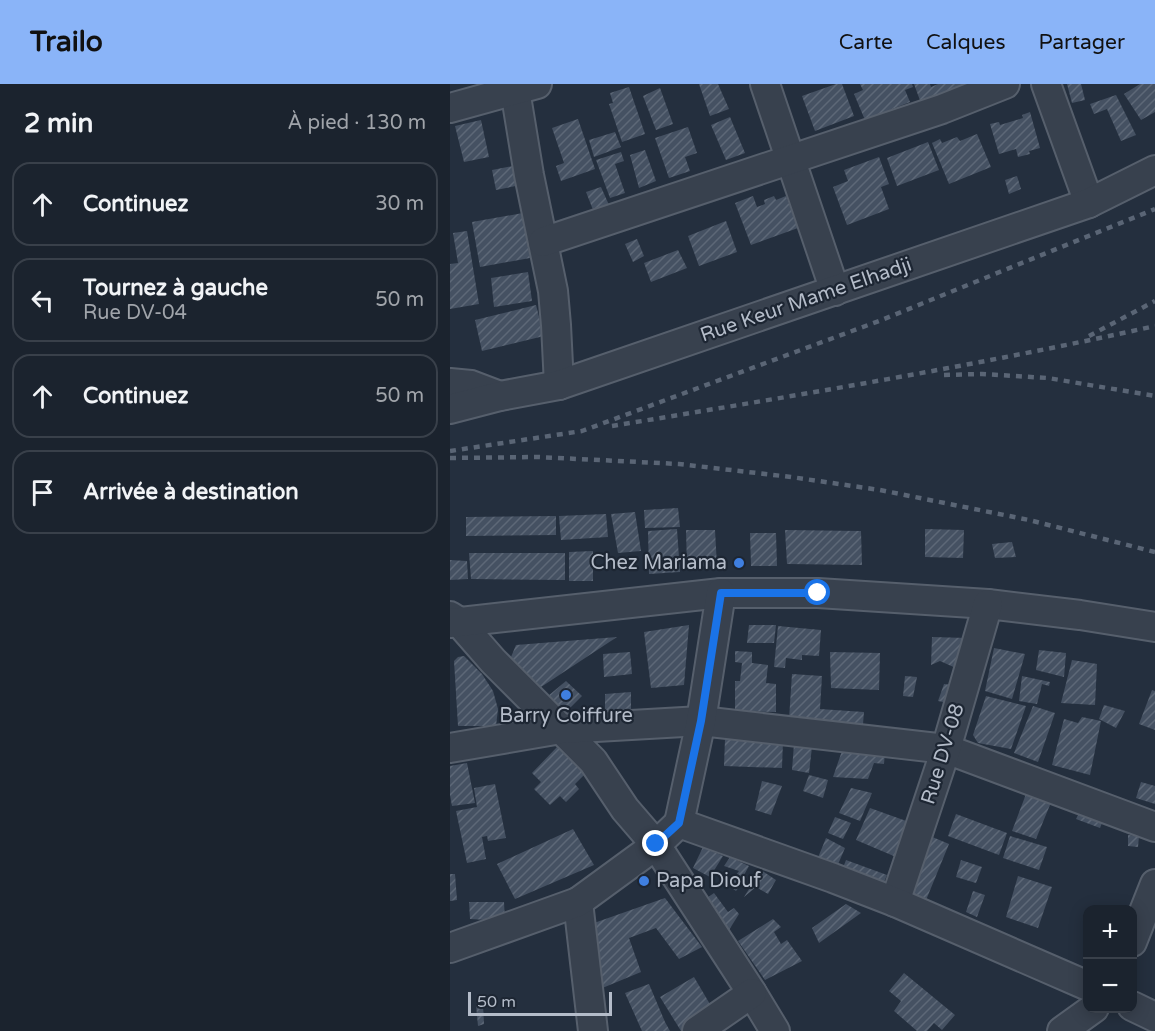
<!DOCTYPE html>
<html lang="fr">
<head>
<meta charset="utf-8">
<style>
	body { margin:0; font-family:"Varela Round",sans-serif; background:#282f3a; color:#f1f3f6 }
	.controls { position:absolute; right:18px; bottom:18px; display:grid; overflow:hidden; border-radius:12px; box-shadow:0 3px 15px #0003 }
	.controls button { width:54px; height:54px; display:grid; place-items:center; padding:0; border:0; border-bottom:2px solid #39404a; background:#1b232e; color:#f1f3f6; font:30px sans-serif }
	.scale { position:absolute; left:18px; bottom:15px; width:144px; box-sizing:border-box; padding-left:6px; border:3px solid #b4bcc9; border-top:0; font-size:16px; line-height:21px; white-space:nowrap; color:#b4bcc9; -webkit-text-stroke:4px #1d2633; paint-order:stroke }
	.stop { position:absolute; width:18px; height:18px; margin:-14px; border:4px solid #1a73e8; border-radius:50%; background:#fff }
	.stop.end { background:#1a73e8; border-color:#fff; box-shadow:0 2px 6px #0008 }
	.list { margin:0; padding:0; list-style:none }
	h2 { display:flex; justify-content:space-between; align-items:center; height:78px; margin:0; padding:0 24px; font-size:26px }
	h2 small { font-size:20px; font-weight:400; color:#a0a4aa }
	.list li { display:grid; grid-template-columns:39px 1fr auto; gap:18px; align-items:center; box-sizing:border-box; height:84px; margin:0 12px 12px; padding:0 12px; border:2px solid #39404a; border-radius:18px }
	.list b { display:block; font-size:22px; white-space:nowrap }
	.list p { margin:0; font-size:20px; white-space:nowrap; color:#a0a4aa }
	.list em { font-size:20px; font-style:normal; color:#a0a4aa }
	.icon { flex:none; width:33px; height:33px; fill:none; stroke:currentColor; stroke-width:2; stroke-linecap:round; stroke-linejoin:round }
	.map { position:relative; flex:none; width:705px; height:947px; overflow:hidden }
	header { display:flex; align-items:center; gap:36px; box-sizing:border-box; height:84px; padding:0 30px; background:#8ab4f8; color:#111 }
	header strong { font-size:28px }
	nav { display:flex; gap:33px; margin-inline-start:auto; font-size:21px }
	main { display:flex }
	aside { flex:1; background:#1b232e }
	.map>svg:first-child { display:block }
</style>
</head>
<body>
<header>
<strong>Trailo</strong>
<nav><a>Carte</a><a>Calques</a><a>Partager</a></nav>
</header>
<main>
<aside>
<h2>2 min<small>À pied · 130 m</small></h2>
<ul class="list">
<li><svg class="icon" aria-label="ahead" viewBox="0 0 24 24"><path d="M12 20V5M6 11l6-6 6 6"/></svg><div><b>Continuez</b></div><em>30 m</em></li>
<li><svg class="icon" aria-label="left" viewBox="0 0 24 24"><path d="M17 20v-9H6M10 6l-5 5 5 5"/></svg><div><b>Tournez à gauche</b><p>Rue DV-04</p></div><em>50 m</em></li>
<li><svg class="icon" aria-label="ahead" viewBox="0 0 24 24"><path d="M12 20V5M6 11l6-6 6 6"/></svg><div><b>Continuez</b></div><em>50 m</em></li>
<li><svg class="icon" aria-label="arrive" viewBox="0 0 24 24"><path d="M6 21V4h12l-3 4 3 4H6"/></svg><div><b>Arrivée à destination</b></div></li>
</ul>
</aside>
<div class="map">
<svg width="705" height="947" viewBox="0 0 705 947">
	<defs>
		<pattern id="building-hatch" width="6" height="6" patternUnits="userSpaceOnUse" patternTransform="scale(1.5)"><rect width="6" height="6" fill="#455162"/><path d="M-1 1l2-2M0 6l6-6M5 7l2-2" fill="none" stroke="#5d6877"/></pattern>
	</defs>
	<rect width="100%" height="100%" fill="#242f3e"/>
	<!-- building -->
	<g fill="url(#building-hatch)">
		<polygon points="249,0 268,0 279,25 260,32"/>
		<polygon points="386,0 392,0 404,32 365,47 352,12"/>
		<polygon points="410,0 462,0 463,3 455,6 460,18 415,36 404,10 413,6"/>
		<polygon points="464,0 480,0 481,3 488,0 522,0 472,22"/>
		<polygon points="617,0 631,0 635,16 622,19"/>
		<polygon points="690,0 705,0 705,28 691,36 674,10"/>
		<polygon points="179,3 195,50 172,58 159,20 163,19 160,9"/>
		<polygon points="210,4 223,40 206,46 193,12"/>
		<polygon points="666,11 686,51 671,57 657,25 644,30 640,20"/>
		<polygon points="580,28 590,64 579,67 580,70 568,73 566,65 549,70 540,40 549,38 550,41 573,34 572,31"/>
		<polygon points="280,33 295,69 276,76 261,41"/>
		<polygon points="128,35 145,85 111,97 106,82 114,79 102,44"/>
		<polygon points="31,36 39,73 14,78 5,42"/>
		<polygon points="238,43 247,69 235,73 240,87 219,94 205,54"/>
		<polygon points="165,48 171,63 144,73 139,56"/>
		<polygon points="527,50 541,83 499,100 482,59 490,55 492,59 507,53 510,57"/>
		<polygon points="478,58 489,86 447,102 437,74"/>
		<polygon points="195,66 206,97 189,104 180,71"/>
		<polygon points="171,68 174,77 165,80 175,109 160,114 146,76"/>
		<polygon points="429,73 439,100 431,103 439,125 397,141 383,103 398,97 394,86"/>
		<polygon points="68,81 71,101 46,106 42,86"/>
		<polygon points="567,92 571,105 559,110 555,96"/>
		<polygon points="151,103 163,130 147,136 136,108"/>
		<polygon points="303,112 307,123 315,120 314,116 324,112 326,116 336,112 348,144 301,161 285,119"/>
		<polygon points="73,129 80,174 30,183 22,138"/>
		<polygon points="276,137 287,168 249,182 238,152"/>
		<polygon points="17,147 29,220 0,225 0,180 8,179 3,149"/>
		<polygon points="187,155 194,172 183,178 175,160"/>
		<polygon points="228,166 237,184 201,198 194,179"/>
		<polygon points="78,188 82,217 44,223 41,194"/>
		<polygon points="86,221 94,252 32,267 25,236"/>
		<polygon points="228,424 230,443 195,444 194,426"/>
		<polygon points="185,428 191,467 168,469 161,430"/>
		<polygon points="156,430 158,453 111,456 109,432"/>
		<polygon points="106,432 106,451 16,452 16,433"/>
		<polygon points="227,445 230,488 199,490 198,447"/>
		<polygon points="475,445 514,446 513,474 475,473"/>
		<polygon points="236,446 265,446 267,482 237,483"/>
		<polygon points="335,446 411,447 412,481 337,480"/>
		<polygon points="300,449 326,449 327,482 301,482"/>
		<polygon points="562,458 566,473 545,474 542,460"/>
		<polygon points="143,467 143,497 119,497 119,468"/>
		<polygon points="19,469 115,469 115,496 21,495"/>
		<polygon points="0,476 17,477 18,495 0,496"/>
		<polygon points="239,541 234,601 201,604 194,548"/>
		<polygon points="299,541 326,541 324,559 297,559"/>
		<polygon points="328,542 371,546 369,572 352,571 352,576 336,574 335,584 324,583"/>
		<polygon points="167,553 91,603 61,573 66,561"/>
		<polygon points="482,553 517,554 508,585 490,577 481,581"/>
		<polygon points="544,564 575,570 562,615 535,607"/>
		<polygon points="589,566 616,569 614,593 586,586"/>
		<polygon points="285,567 302,568 302,579 318,581 316,599 326,600 326,628 285,627 285,597 290,597 292,579 285,578"/>
		<polygon points="180,568 182,590 154,593 153,570"/>
		<polygon points="380,568 430,569 429,606 381,604"/>
		<polygon points="14,572 32,590 43,607 48,625 46,642 8,642 4,577 8,573"/>
		<polygon points="622,576 647,580 645,621 611,619"/>
		<polygon points="342,590 372,592 370,625 414,628 413,640 339,635"/>
		<polygon points="455,592 467,593 463,613 453,612"/>
		<polygon points="572,592 600,598 599,602 592,600 587,620 569,617"/>
		<polygon points="116,597 132,612 113,631 98,612"/>
		<polygon points="494,600 503,601 498,619 488,617"/>
		<polygon points="702,606 705,607 705,646 689,640"/>
		<polygon points="181,608 181,626 155,627 155,610"/>
		<polygon points="536,612 576,622 561,665 528,659 523,651"/>
		<polygon points="654,621 675,627 666,644 649,635"/>
		<polygon points="583,622 605,629 588,678 564,669"/>
		<polygon points="632,633 651,637 640,691 602,681 614,635 628,639"/>
		<polygon points="275,655 333,657 332,684 274,682"/>
		<polygon points="344,660 362,663 359,689 342,686"/>
		<polygon points="394,661 435,668 434,680 424,679 418,695 383,693"/>
		<polygon points="107,663 135,690 125,700 129,705 116,718 110,712 100,721 84,705 91,698 82,689"/>
		<polygon points="17,679 25,719 2,722 0,711 0,682"/>
		<polygon points="359,691 378,696 373,714 353,707"/>
		<polygon points="312,697 332,702 321,731 305,726"/>
		<polygon points="691,698 705,702 705,720 686,714"/>
		<polygon points="45,700 56,754 38,757 37,752 32,753 36,775 17,779 6,727 27,723 24,704"/>
		<polygon points="401,704 422,709 410,737 389,729"/>
		<polygon points="576,710 602,716 586,755 562,747"/>
		<polygon points="420,724 459,738 446,773 406,756"/>
		<polygon points="631,726 654,734 650,744 626,735"/>
		<polygon points="506,730 557,749 549,771 498,752"/>
		<polygon points="385,733 401,739 393,755 378,749"/>
		<polygon points="123,745 144,781 65,815 47,780"/>
		<polygon points="678,751 689,752 688,763 678,762"/>
		<polygon points="480,752 499,760 474,821 456,813"/>
		<polygon points="560,752 597,763 589,786 553,774"/>
		<polygon points="376,754 395,764 386,785 367,776"/>
		<polygon points="253,763 273,772 260,793 243,784"/>
		<polygon points="280,773 299,782 294,791 297,793 286,807 278,801 289,787 274,782"/>
		<polygon points="396,776 437,791 432,803 391,789"/>
		<polygon points="511,776 532,783 526,799 506,793"/>
		<polygon points="311,786 326,796 318,810 306,803 294,813"/>
		<polygon points="0,790 5,790 7,816 0,817"/>
		<polygon points="568,792 602,803 588,844 556,833"/>
		<polygon points="523,807 535,811 527,833 516,828"/>
		<polygon points="264,809 278,828 284,824 289,830 279,846 253,817"/>
		<polygon points="215,814 252,863 229,875 206,844 179,854 191,888 150,905 144,839"/>
		<polygon points="19,818 54,818 55,837 20,835"/>
		<polygon points="396,820 411,829 369,859 362,844"/>
		<polygon points="323,835 331,843 324,848 331,860 337,856 352,877 315,896 288,857"/>
		<polygon points="454,889 505,931 492,946 484,939 477,947 467,947 444,927 451,917 439,907"/>
		<polygon points="244,893 264,927 231,947 210,913"/>
		<polygon points="199,900 215,938 220,947 192,947 175,909"/>
		<polygon points="26,921 33,921 34,940 28,942"/>
	</g>
	<g fill="none" stroke-linecap="round" stroke-linejoin="round">
		<!-- minor casing -->
		<g stroke="#565f6c" stroke-width="32">
			<g id="minor">
				<polyline points="64,0 79,91 103,207 106,241 109,301"/>
				<polyline points="315,0 385,207"/>
				<polyline points="596,0 639,119"/>
				<polyline points="0,24 87,0"/>
				<polyline points="93,158 492,25 555,0"/>
				<polyline points="0,299 21,301 50,312"/>
				<polyline points="0,325 50,312 109,301 639,119 705,86"/>
				<polyline points="0,532 8,537 43,577 143,677 175,725 206,761 302,909 325,947"/>
				<polyline points="0,539 271,509 368,509 538,520 630,531 705,543"/>
				<polyline points="0,664 111,645 251,637 496,665 705,743"/>
				<polyline points="229,739 251,637 271,509"/>
				<polyline points="128,818 143,947"/>
				<polyline points="445,818 496,665 538,520"/>
				<polyline points="682,858 705,800"/>
				<polyline points="0,864 128,818 206,761 229,739 383,794 445,818 638,902"/>
				<polyline points="682,922 705,933"/>
				<polyline points="247,947 302,909"/>
				<polyline points="612,947 644,924"/>
			</g>
		</g>
		<!-- minor -->
		<use href="#minor" stroke="#38414e" stroke-width="28"/>
		<!-- rail -->
		<g stroke="#5a6575" stroke-width="4.5" stroke-dasharray="6 6" stroke-linecap="butt">
			<polyline points="639,252 705,217"/>
			<polyline points="494,291 532,290 598,294 705,312"/>
			<path d="M162,342C344,312 525,282 705,242"/>
			<polyline points="0,367 132,347 429,237 705,125"/>
			<polyline points="0,374 88,373 229,380 341,393 430,406 579,436 705,468"/>
		</g>
	</g>
	<g fill="none" stroke-linecap="round" stroke-linejoin="round">
		<!-- route -->
		<polyline stroke="#1a73e8" stroke-width="8" points="206,760 229,739 251,637 271,509 368,509"/>
	</g>
	<!-- markers -->
	<g fill="#3f7fe0" stroke="#1d2633" stroke-width="2">
		<circle cx="289" cy="479" r="6"/>
		<circle cx="116" cy="611" r="6"/>
		<circle cx="194" cy="797" r="6"/>
	</g>
	<g text-anchor="middle" dominant-baseline="central" stroke-width="4.5" stroke-linejoin="round" paint-order="stroke">
		<!-- street labels -->
		<g font-size="20" fill="#b4bcc9" stroke="#1d2633">
			<text transform="translate(356 216) rotate(-19)">Rue Keur Mame Elhadji</text>
			<text transform="translate(493 670) rotate(-73)">Rue DV-08</text>
		</g>
		<!-- poi labels -->
		<g font-size="20" fill="#b4bcc9" stroke="#1d2633" text-anchor="end">
			<text x="277" y="479">Chez Mariama</text>
			<text x="116" y="632" text-anchor="middle">Barry Coiffure</text>
			<text x="206" y="797" text-anchor="start">Papa Diouf</text>
		</g>
	</g>
</svg>
<div class="controls">
<button>+</button>
<button>−</button>
</div>
<div class="scale">50 m</div>
<div class="stop" style="left:368px;top:509px"></div>
<div class="stop end" style="left:206px;top:760px"></div>
</div>
</main>
</body>
</html>
